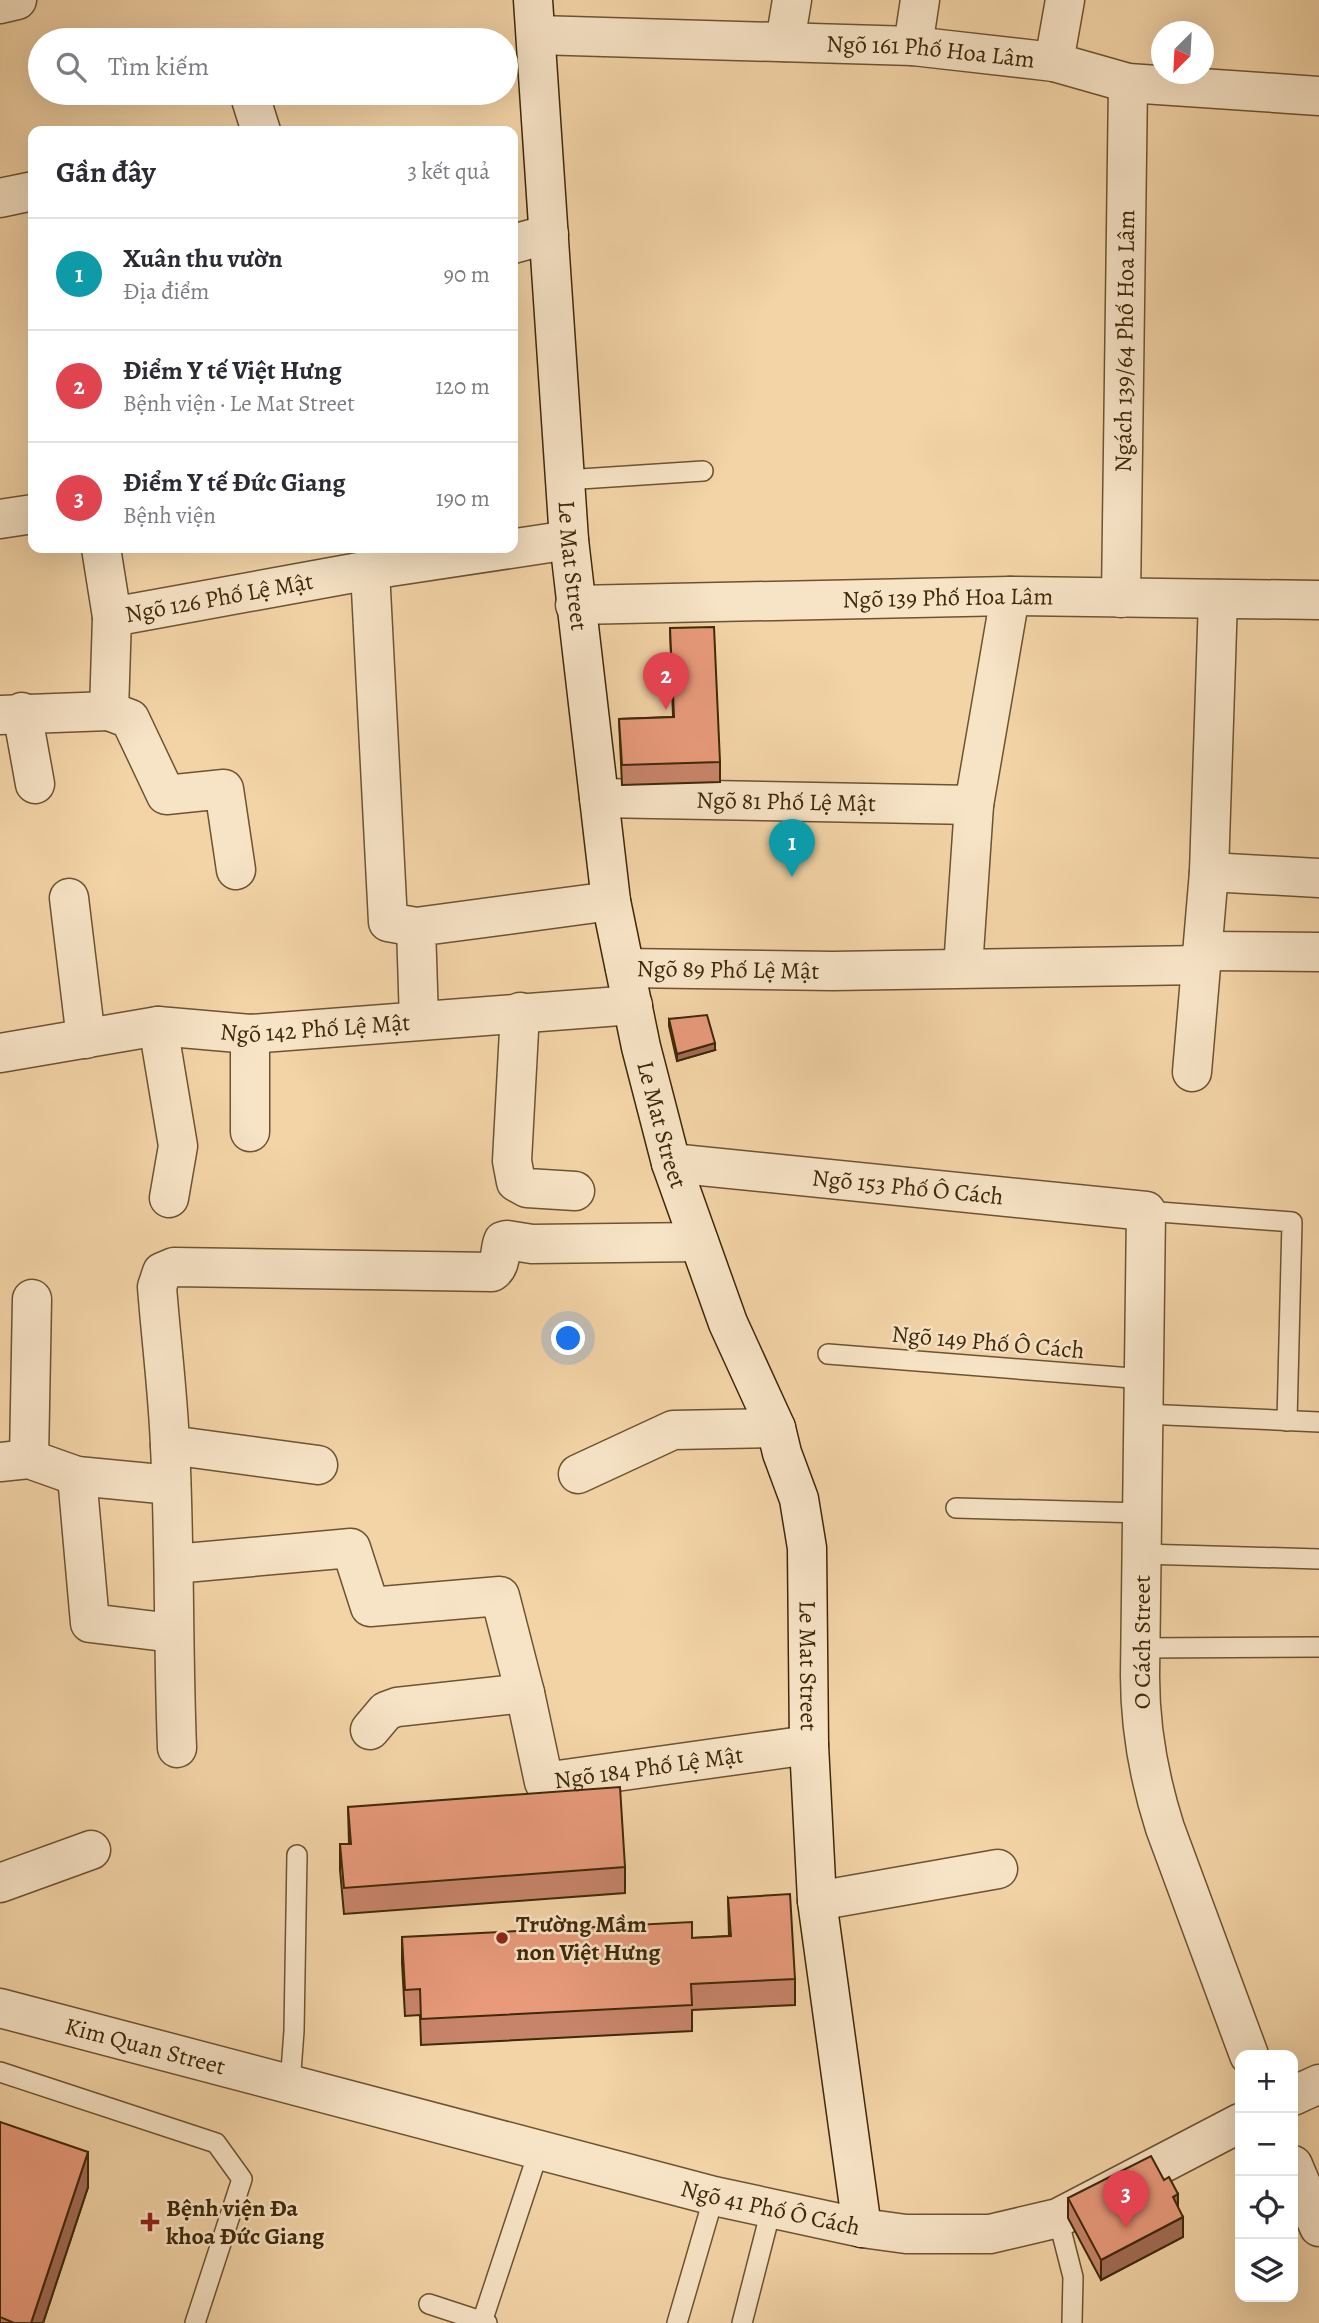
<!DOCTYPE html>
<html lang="vi">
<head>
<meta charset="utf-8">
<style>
	body { margin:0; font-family:Alegreya,serif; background:#f7f7f7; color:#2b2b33 }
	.controls { position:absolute; right:21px; bottom:21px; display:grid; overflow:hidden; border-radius:14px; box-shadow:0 7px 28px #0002 }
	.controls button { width:63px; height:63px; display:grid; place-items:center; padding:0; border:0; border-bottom:2px solid #e1e1e2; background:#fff; color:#2b2b33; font:35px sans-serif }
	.compass { position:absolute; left:1151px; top:21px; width:63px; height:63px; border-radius:50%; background:#fff; box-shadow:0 7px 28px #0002; rotate:204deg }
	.you { position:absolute; left:569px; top:1339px; width:24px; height:24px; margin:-18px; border:5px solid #fff; border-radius:50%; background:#1a73e8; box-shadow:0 0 0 10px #1a73e833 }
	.badge { display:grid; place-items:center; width:46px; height:46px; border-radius:50%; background:#8f2418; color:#fff; font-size:23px; font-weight:700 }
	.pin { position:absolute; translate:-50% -58px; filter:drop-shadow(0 2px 4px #0008) }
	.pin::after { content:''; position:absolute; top:37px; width:24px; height:21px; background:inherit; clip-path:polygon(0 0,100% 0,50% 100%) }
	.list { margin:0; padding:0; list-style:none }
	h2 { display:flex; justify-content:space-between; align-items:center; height:91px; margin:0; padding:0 28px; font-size:30px }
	h2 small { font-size:23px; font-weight:400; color:#7c7c81 }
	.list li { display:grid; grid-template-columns:46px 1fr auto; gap:21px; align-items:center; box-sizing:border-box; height:112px; padding:0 28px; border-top:2px solid #e1e1e2 }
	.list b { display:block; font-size:26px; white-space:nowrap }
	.list p { margin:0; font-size:23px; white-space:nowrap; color:#7c7c81 }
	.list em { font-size:23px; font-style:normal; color:#7c7c81 }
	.icon { flex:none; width:38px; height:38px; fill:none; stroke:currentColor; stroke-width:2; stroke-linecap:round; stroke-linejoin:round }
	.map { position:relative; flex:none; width:1319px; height:2323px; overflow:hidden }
	.search { position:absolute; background:#fff; box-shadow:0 7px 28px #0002; left:28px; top:28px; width:490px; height:77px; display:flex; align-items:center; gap:18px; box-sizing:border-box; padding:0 24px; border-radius:38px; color:#7c7c81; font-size:26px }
	.panel { position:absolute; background:#fff; box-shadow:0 7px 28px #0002; left:28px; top:126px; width:490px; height:427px; border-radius:14px }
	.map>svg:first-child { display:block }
</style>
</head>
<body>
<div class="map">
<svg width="1319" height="2323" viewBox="0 0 1319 2323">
	<rect width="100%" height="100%" fill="#f3d4a7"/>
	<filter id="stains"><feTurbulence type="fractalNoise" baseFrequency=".00286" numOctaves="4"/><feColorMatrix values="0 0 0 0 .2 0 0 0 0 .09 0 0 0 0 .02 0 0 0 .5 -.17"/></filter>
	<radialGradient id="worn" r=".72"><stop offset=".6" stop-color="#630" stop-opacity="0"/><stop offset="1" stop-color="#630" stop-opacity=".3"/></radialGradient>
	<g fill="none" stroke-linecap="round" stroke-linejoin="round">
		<!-- lane casing -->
		<g stroke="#6c5430" stroke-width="22">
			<g id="lane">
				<polyline points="565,480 703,471"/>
				<polyline points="1146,1211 1292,1222 1287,1421"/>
				<polyline points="828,1354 1144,1379"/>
				<polyline points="1144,1414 1319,1422"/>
				<polyline points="956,1508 1142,1513"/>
				<polyline points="1142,1554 1319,1559"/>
				<polyline points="1141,1648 1319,1647"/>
				<polyline points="0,2072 216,2143 242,2179 195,2323"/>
				<polyline points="290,2084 294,2031 297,1855"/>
				<polyline points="1058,2218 1073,2277 1072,2323"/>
				<polyline points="429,2304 487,2323"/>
				<polyline points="482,2322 539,2150"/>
				<polyline points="677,2323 714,2196"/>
				<polyline points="742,2323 771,2210"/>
			</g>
		</g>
		<!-- street casing -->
		<g stroke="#6c5430" stroke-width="41">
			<g id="street">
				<polyline points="0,4 17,0"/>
				<path id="s1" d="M537,35L913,46L1054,62L1128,83L1319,96"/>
				<polyline points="785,42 792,0"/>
				<polyline points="913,46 920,0"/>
				<polyline points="1054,62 1065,0"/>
				<polyline points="249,93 261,131"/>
				<polyline points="0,198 33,191"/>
				<polyline points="513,244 549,234"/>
				<polyline points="0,519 33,514"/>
				<polyline points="101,548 112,617"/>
				<polyline points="370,570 388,922 416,927"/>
				<path id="s2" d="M1121,598L1128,83"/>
				<path id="s3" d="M575,605L1010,596L1319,600"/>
				<polyline points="109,711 130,719 166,795 224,789 236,870"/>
				<polyline points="22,712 35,784"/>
				<path id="s4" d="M0,715L109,711L112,617L370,570L569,540"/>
				<path id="s5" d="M599,798L974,805"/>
				<polyline points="1209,872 1319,878"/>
				<polyline points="69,898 86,1039"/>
				<polyline points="1202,951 1319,952"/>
				<path id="s6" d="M625,968L833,971L1201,965"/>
				<polyline points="963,968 974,805 1010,596"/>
				<polyline points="520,1012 512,1161 516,1182 527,1188 575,1191"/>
				<polyline points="419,1020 416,927 611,901"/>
				<polyline points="158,1026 178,1146 169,1198"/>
				<polyline points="250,1034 250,1132"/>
				<path id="s7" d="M0,1053L158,1026L250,1034L633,1005"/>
				<polyline points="1192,1072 1209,872 1218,599"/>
				<path id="s8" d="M671,1163L1146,1211L1140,1676C1140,1729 1149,1778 1165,1828L1249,2055"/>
				<polyline points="170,1445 318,1465"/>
				<polyline points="29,1459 32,1299"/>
				<polyline points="0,1462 29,1459 77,1476 171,1485"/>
				<polyline points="578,1474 673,1430 776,1428"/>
				<polyline points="77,1476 90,1623 173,1633"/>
				<path id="s9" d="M174,1564L351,1548L370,1607L500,1596L525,1693L544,1782L809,1745"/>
				<polyline points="370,1730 386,1711 397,1707 525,1693"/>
				<path d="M177,1748C173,1647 175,1547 170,1446C168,1393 161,1339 157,1287L162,1272L174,1267L492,1272C502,1265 499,1251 503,1241L507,1240L532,1244L699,1242"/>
				<polyline points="0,1883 91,1850"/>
				<polyline points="817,1901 998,1869"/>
				<path id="s10" d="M0,2008L714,2196L862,2228L906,2234H990L1058,2218L1240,2123"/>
				<polyline points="1293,2096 1319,2084"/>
				<polyline points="1293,2165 1319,2227"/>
			</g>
		</g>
		<!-- secondary casing -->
		<g stroke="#3f2908" stroke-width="41">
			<g id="secondary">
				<path id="s11" d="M533,0L569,540L611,901L641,1047L671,1163L728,1323L776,1428L782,1453L799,1499L807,1548L809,1745L817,1901L862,2228"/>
			</g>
		</g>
		<!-- lane -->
		<use href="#lane" stroke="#f7e3c6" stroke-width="19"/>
		<!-- street -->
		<use href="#street" stroke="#f7e3c6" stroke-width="38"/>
		<!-- secondary -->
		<use href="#secondary" stroke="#f7e3c6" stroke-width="38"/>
	</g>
	<!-- wall -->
	<g fill="#c8846a" stroke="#3f2908" stroke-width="2">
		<polygon points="670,628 720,762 720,782 622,785 619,719 673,717"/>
		<polygon points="669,1019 715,1050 677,1061 669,1026"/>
		<polygon points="348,1807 625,1867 625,1893 344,1914 340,1870 340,1844 349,1844"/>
		<polygon points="728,1898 795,1979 795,2005 692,2010 692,2031 421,2045 420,2015 405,2016 402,1963 402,1937 692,1938 729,1936"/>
		<polygon points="0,2122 88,2187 43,2323 0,2323"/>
		<polygon points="1068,2198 1178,2207 1183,2237 1101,2280 1068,2218"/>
	</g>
	<!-- shaded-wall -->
	<g fill="#a26c56" stroke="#3f2908" stroke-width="2">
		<polygon points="715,1043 715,1050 677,1061 677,1054"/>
		<polygon points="88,2152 88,2187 43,2323 31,2323"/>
		<polygon points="1178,2194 1178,2214 1173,2197"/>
		<polygon points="1183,2217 1183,2237 1101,2280 1101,2260"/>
	</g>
	<!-- building -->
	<g fill="#e89a7b" stroke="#3f2908" stroke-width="2">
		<polygon points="714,627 720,762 622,765 619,719 674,717 670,628"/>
		<polygon points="707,1015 715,1043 677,1054 669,1019"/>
		<polygon points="620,1787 625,1867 344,1888 340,1844 351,1844 348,1807"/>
		<polygon points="790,1894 795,1979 691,1984 692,2005 421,2019 420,1989 405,1990 402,1937 692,1922 692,1938 731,1936 728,1898"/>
		<polygon points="0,2122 88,2152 31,2323 14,2323 0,2317"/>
		<polygon points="1151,2156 1164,2180 1169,2177 1178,2194 1173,2197 1183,2217 1101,2260 1068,2198"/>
	</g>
	<!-- markers -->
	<g fill="#8f2418" stroke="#f7e3c6" stroke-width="2.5">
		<circle cx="502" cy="1938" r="7"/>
		<path d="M146.5 2211.5h7v7h7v7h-7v7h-7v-7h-7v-7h7z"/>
	</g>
	<g text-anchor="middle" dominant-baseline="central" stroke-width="5" stroke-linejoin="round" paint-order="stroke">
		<!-- street labels -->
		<g font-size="24" fill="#3f2908" stroke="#f7e3c6">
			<text stroke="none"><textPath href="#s1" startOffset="394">Ngõ 161 Phố Hoa Lâm</textPath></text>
			<text stroke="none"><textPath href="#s2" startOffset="257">Ngách 139/64 Phố Hoa Lâm</textPath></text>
			<text stroke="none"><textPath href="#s11" startOffset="567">Le Mat Street</textPath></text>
			<text stroke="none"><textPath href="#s4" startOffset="312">Ngõ 126 Phố Lệ Mật</textPath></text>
			<text stroke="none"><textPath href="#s3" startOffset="373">Ngõ 139 Phố Hoa Lâm</textPath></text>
			<text stroke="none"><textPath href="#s5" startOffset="187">Ngõ 81 Phố Lệ Mật</textPath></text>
			<text stroke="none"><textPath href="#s6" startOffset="103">Ngõ 89 Phố Lệ Mật</textPath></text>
			<text stroke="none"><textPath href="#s7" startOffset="318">Ngõ 142 Phố Lệ Mật</textPath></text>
			<text stroke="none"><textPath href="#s11" startOffset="1134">Le Mat Street</textPath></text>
			<text stroke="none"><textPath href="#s8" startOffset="238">Ngõ 153 Phố Ô Cách</textPath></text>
			<text transform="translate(988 1342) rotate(5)">Ngõ 149 Phố Ô Cách</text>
			<text transform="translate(1142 1642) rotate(-90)">O Cách Street</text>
			<text stroke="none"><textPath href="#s11" startOffset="1701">Le Mat Street</textPath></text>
			<text stroke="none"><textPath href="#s9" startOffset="667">Ngõ 184 Phố Lệ Mật</textPath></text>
			<text stroke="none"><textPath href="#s10" startOffset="150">Kim Quan Street</textPath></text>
			<text stroke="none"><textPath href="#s10" startOffset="796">Ngõ 41 Phố Ô Cách</textPath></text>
		</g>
		<!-- poi labels -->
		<g font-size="24" font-weight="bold" fill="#3f2908" stroke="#f7e3c6" text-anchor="start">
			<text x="516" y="1924">Trường Mầm<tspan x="516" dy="28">non Việt Hưng</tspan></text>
			<text x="166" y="2208">Bệnh viện Đa<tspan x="166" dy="28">khoa Đức Giang</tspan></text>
		</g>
	</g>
	<rect width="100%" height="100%" filter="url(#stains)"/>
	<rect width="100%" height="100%" fill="url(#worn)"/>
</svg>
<div class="controls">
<button>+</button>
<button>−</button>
<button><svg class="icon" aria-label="locate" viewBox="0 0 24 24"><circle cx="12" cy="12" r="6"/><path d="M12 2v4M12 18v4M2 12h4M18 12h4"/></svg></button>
<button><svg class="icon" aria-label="layers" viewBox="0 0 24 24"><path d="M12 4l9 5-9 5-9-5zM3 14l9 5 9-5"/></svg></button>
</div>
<svg class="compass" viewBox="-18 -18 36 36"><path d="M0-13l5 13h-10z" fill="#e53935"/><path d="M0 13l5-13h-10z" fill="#7c7c81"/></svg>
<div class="you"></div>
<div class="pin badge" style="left:792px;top:877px;background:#0f9aa8">1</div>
<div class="pin badge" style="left:666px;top:710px;background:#e0444e">2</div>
<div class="pin badge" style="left:1126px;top:2228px;background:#e0444e">3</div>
<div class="search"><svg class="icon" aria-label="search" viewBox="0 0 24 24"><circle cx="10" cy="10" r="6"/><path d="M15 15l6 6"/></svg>Tìm kiếm</div>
<section class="panel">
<h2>Gần đây<small>3 kết quả</small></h2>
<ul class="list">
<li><span class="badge" style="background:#0f9aa8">1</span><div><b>Xuân thu vườn</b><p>Địa điểm</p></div><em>90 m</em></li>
<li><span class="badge" style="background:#e0444e">2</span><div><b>Điểm Y tế Việt Hưng</b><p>Bệnh viện · Le Mat Street</p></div><em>120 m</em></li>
<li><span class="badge" style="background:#e0444e">3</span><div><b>Điểm Y tế Đức Giang</b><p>Bệnh viện</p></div><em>190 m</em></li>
</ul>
</section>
</div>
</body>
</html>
